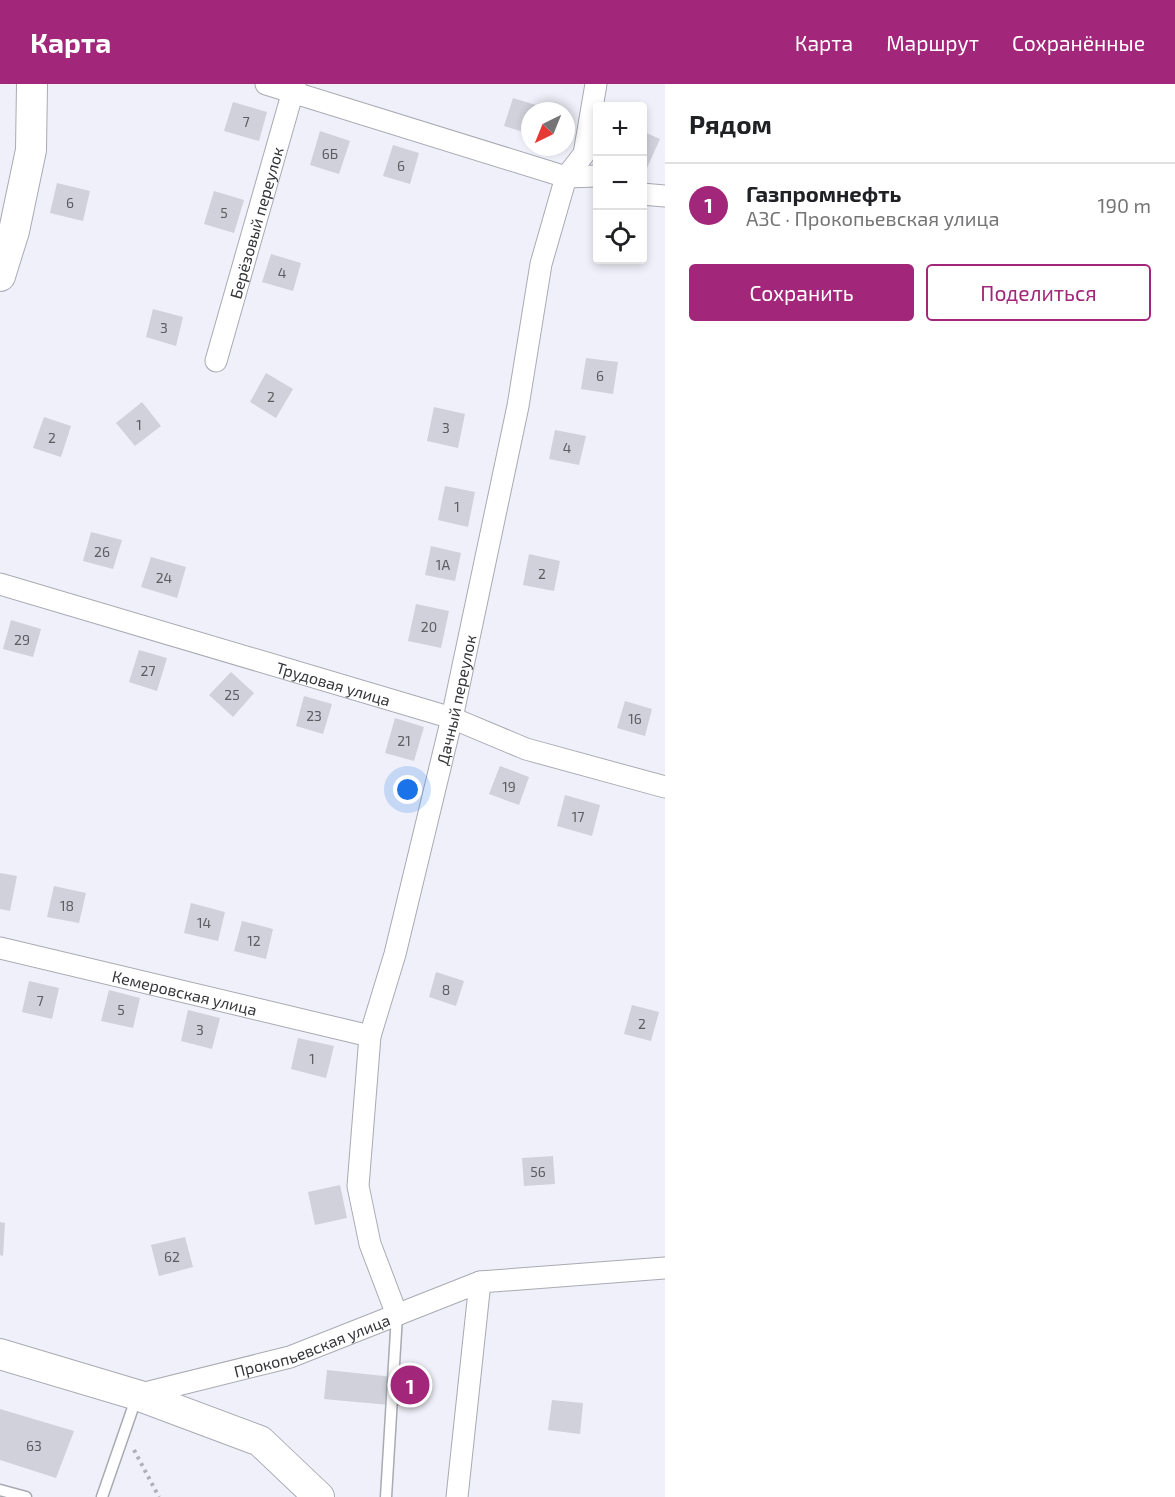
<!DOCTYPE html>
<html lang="ru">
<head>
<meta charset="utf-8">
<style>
	body { margin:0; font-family:"Exo 2",sans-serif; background:#f2f2f2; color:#202124 }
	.controls { position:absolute; right:18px; top:18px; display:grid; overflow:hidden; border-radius:6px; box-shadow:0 3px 9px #0003 }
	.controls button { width:54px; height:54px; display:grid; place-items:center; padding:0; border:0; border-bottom:2px solid #e0e0e0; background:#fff; color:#202124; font:30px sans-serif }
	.compass { position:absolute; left:521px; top:18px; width:54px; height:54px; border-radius:50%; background:#fff; box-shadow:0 3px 9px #0003; rotate:223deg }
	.you { position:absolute; left:408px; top:706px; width:21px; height:21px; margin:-15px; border:4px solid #fff; border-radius:50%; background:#1a73e8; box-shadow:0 0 0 9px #1a73e833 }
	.badge { display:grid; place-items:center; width:39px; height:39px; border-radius:50%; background:#a22679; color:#fff; font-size:20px; font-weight:700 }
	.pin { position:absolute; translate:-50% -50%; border:3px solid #fff; box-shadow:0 2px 6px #0006 }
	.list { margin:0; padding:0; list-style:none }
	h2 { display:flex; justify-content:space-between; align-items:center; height:78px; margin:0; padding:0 24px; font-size:26px }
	h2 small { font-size:20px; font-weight:400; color:#757577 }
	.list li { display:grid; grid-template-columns:39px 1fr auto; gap:18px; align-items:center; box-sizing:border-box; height:84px; padding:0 24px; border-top:2px solid #e0e0e0 }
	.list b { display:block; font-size:22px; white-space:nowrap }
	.list p { margin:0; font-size:20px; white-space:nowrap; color:#757577 }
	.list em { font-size:20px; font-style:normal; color:#757577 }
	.actions { display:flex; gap:12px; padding:18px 24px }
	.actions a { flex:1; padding:14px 0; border:2px solid #a22679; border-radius:6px; text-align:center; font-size:21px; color:#a22679 }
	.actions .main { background:#a22679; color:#fff }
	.icon { flex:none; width:33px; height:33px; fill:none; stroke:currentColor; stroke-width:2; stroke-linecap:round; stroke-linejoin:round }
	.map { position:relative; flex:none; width:665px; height:1413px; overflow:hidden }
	header { display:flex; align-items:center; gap:36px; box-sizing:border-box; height:84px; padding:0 30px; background:#a22679; color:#fff }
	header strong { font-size:28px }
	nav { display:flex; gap:33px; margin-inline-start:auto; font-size:21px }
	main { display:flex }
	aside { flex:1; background:#fff }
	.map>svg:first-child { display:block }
</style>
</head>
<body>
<header>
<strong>Карта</strong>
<nav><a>Карта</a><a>Маршрут</a><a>Сохранённые</a></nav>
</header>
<main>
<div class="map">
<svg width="665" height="1413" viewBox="0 0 665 1413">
	<rect width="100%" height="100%" fill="#eff0f9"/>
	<!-- building -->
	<g fill="#d0d1da">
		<polygon points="513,14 542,23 540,27 530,27 530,50 504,42"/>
		<polygon points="233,18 267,28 259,57 224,47"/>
		<polygon points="320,47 350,57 339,90 310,81"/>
		<polygon points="642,47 660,55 647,84 642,82"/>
		<polygon points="393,61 419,69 410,100 383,92"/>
		<polygon points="57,99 90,107 83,137 50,129"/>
		<polygon points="214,107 244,116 234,149 204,140"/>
		<polygon points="271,170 301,179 293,207 262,198"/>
		<polygon points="153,225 183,233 176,262 146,253"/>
		<polygon points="586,274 618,278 613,310 581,305"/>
		<polygon points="266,289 293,305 276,334 250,318"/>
		<polygon points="142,318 161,342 135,362 116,339"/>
		<polygon points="434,323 465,330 458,364 427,357"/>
		<polygon points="44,333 71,342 61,373 33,364"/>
		<polygon points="555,346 586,352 579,381 549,375"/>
		<polygon points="445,402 475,408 468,443 438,436"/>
		<polygon points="91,448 122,456 113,485 83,477"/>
		<polygon points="431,462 461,469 455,497 425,491"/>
		<polygon points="529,470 560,477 554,507 523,501"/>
		<polygon points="151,473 186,483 177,514 141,503"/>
		<polygon points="416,520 449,527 441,564 408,557"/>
		<polygon points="11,536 41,545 33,573 3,565"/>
		<polygon points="139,566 167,574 157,607 129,598"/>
		<polygon points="231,588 254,609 233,633 209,611"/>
		<polygon points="304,612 332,620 323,650 296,642"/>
		<polygon points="625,617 652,625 645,652 617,644"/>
		<polygon points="395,634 424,643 414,677 385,669"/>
		<polygon points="500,682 529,693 519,721 489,710"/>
		<polygon points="565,711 600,721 592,752 557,742"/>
		<polygon points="0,789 17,792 10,827 0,825"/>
		<polygon points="54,802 86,809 79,839 47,833"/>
		<polygon points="191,819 225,828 218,857 184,849"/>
		<polygon points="242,837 273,845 266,875 234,867"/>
		<polygon points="436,888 464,897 456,922 429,913"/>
		<polygon points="29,897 59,904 52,935 22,928"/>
		<polygon points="109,906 140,914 133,944 101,937"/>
		<polygon points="632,921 659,928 651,957 624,950"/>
		<polygon points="188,926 220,934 212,965 181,957"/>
		<polygon points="298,954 334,962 326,994 291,985"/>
		<polygon points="553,1072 555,1100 524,1102 522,1074"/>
		<polygon points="340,1101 347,1134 315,1141 308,1108"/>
		<polygon points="0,1138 5,1139 3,1172 0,1171"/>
		<polygon points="185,1153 193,1183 159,1192 151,1161"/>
		<polygon points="327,1286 403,1294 400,1322 324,1315"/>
		<polygon points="404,1291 424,1292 422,1319 402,1318"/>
		<polygon points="552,1316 583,1319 580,1350 548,1346"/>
		<polygon points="0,1325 74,1347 56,1394 0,1376"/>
	</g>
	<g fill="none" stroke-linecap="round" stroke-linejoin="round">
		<!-- lane casing -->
		<g stroke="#a9aab2" stroke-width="13">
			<g id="lane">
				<polyline points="0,1406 26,1413"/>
				<polyline points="102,1413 137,1312"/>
				<polyline points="386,1413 397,1231"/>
			</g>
		</g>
		<!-- street casing -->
		<g stroke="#a9aab2" stroke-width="23">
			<g id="street">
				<polyline points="266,0 566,93 598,92"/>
				<polyline points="642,110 665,112"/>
				<path id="s1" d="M216,277L295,0"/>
				<path id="s2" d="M0,500L452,634L526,665L665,703"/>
				<path id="s3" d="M0,864L370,952"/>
				<path id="s4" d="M397,1231L370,1160L358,1102L370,952L395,870L452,634L518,322L541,180L566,93L584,70L596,0"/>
				<path id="s5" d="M137,1311L290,1273L480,1198"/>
				<polyline points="457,1413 480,1198 665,1184"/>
			</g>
		</g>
		<!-- secondary casing -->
		<g stroke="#a9aab2" stroke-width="32">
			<g id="secondary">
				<polyline points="0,192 14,147 31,66 32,0"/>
				<polyline points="0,1270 137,1311 260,1357 319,1413"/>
			</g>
		</g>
		<!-- path -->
		<polyline stroke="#afb0b7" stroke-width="4" stroke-dasharray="3 4.5" stroke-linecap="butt" points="134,1366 159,1413"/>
		<!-- lane -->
		<use href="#lane" stroke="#fff" stroke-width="10"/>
		<!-- street -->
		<use href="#street" stroke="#fff" stroke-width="21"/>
		<!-- secondary -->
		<use href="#secondary" stroke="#fff" stroke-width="30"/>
	</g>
	<g text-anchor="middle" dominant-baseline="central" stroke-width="4.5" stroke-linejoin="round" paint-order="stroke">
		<!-- number labels -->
		<g font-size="14" fill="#5c5d61">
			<text x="246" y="37">7</text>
			<text x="330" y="69">6Б</text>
			<text x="401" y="81">6</text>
			<text x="70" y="118">6</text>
			<text x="224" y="128">5</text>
			<text x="282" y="188">4</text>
			<text x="164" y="243">3</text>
			<text x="600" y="291">6</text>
			<text x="271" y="312">2</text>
			<text x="139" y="340">1</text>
			<text x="446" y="343">3</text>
			<text x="52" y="353">2</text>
			<text x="567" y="363">4</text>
			<text x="457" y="422">1</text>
			<text x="102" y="467">26</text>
			<text x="443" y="480">1А</text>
			<text x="542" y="489">2</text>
			<text x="164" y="493">24</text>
			<text x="429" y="542">20</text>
			<text x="22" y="555">29</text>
			<text x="148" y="586">27</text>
			<text x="232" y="610">25</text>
			<text x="314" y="631">23</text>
			<text x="635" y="634">16</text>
			<text x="404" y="656">21</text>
			<text x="509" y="702">19</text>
			<text x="578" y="732">17</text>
			<text x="67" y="821">18</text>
			<text x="204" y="838">14</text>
			<text x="254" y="856">12</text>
			<text x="446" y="905">8</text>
			<text x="40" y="916">7</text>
			<text x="121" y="925">5</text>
			<text x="642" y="939">2</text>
			<text x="200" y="945">3</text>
			<text x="312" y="974">1</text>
			<text x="538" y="1087">56</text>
			<text x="172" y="1172">62</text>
			<text x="34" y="1361">63</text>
		</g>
		<!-- street labels -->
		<g font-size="16" fill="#353639" stroke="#eff0f9">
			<text stroke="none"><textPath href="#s1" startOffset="144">Берёзовый переулок</textPath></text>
			<text stroke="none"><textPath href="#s2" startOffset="348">Трудовая улица</textPath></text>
			<text stroke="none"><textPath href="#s4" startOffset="633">Дачный переулок</textPath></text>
			<text stroke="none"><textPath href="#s3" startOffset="190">Кемеровская улица</textPath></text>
			<text stroke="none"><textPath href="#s5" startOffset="182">Прокопьевская улица</textPath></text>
		</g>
	</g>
</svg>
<div class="controls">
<button>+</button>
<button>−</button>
<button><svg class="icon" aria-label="locate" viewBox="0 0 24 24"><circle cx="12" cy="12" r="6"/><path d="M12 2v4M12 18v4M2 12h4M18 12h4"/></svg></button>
</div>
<svg class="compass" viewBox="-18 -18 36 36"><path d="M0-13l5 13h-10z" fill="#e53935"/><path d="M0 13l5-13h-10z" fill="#757577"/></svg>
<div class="you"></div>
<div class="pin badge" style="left:410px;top:1301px">1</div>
</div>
<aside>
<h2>Рядом<small></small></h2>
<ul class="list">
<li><span class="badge">1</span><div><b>Газпромнефть</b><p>АЗС · Прокопьевская улица</p></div><em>190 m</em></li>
</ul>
<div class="actions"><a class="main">Сохранить</a><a>Поделиться</a></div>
</aside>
</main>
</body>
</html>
